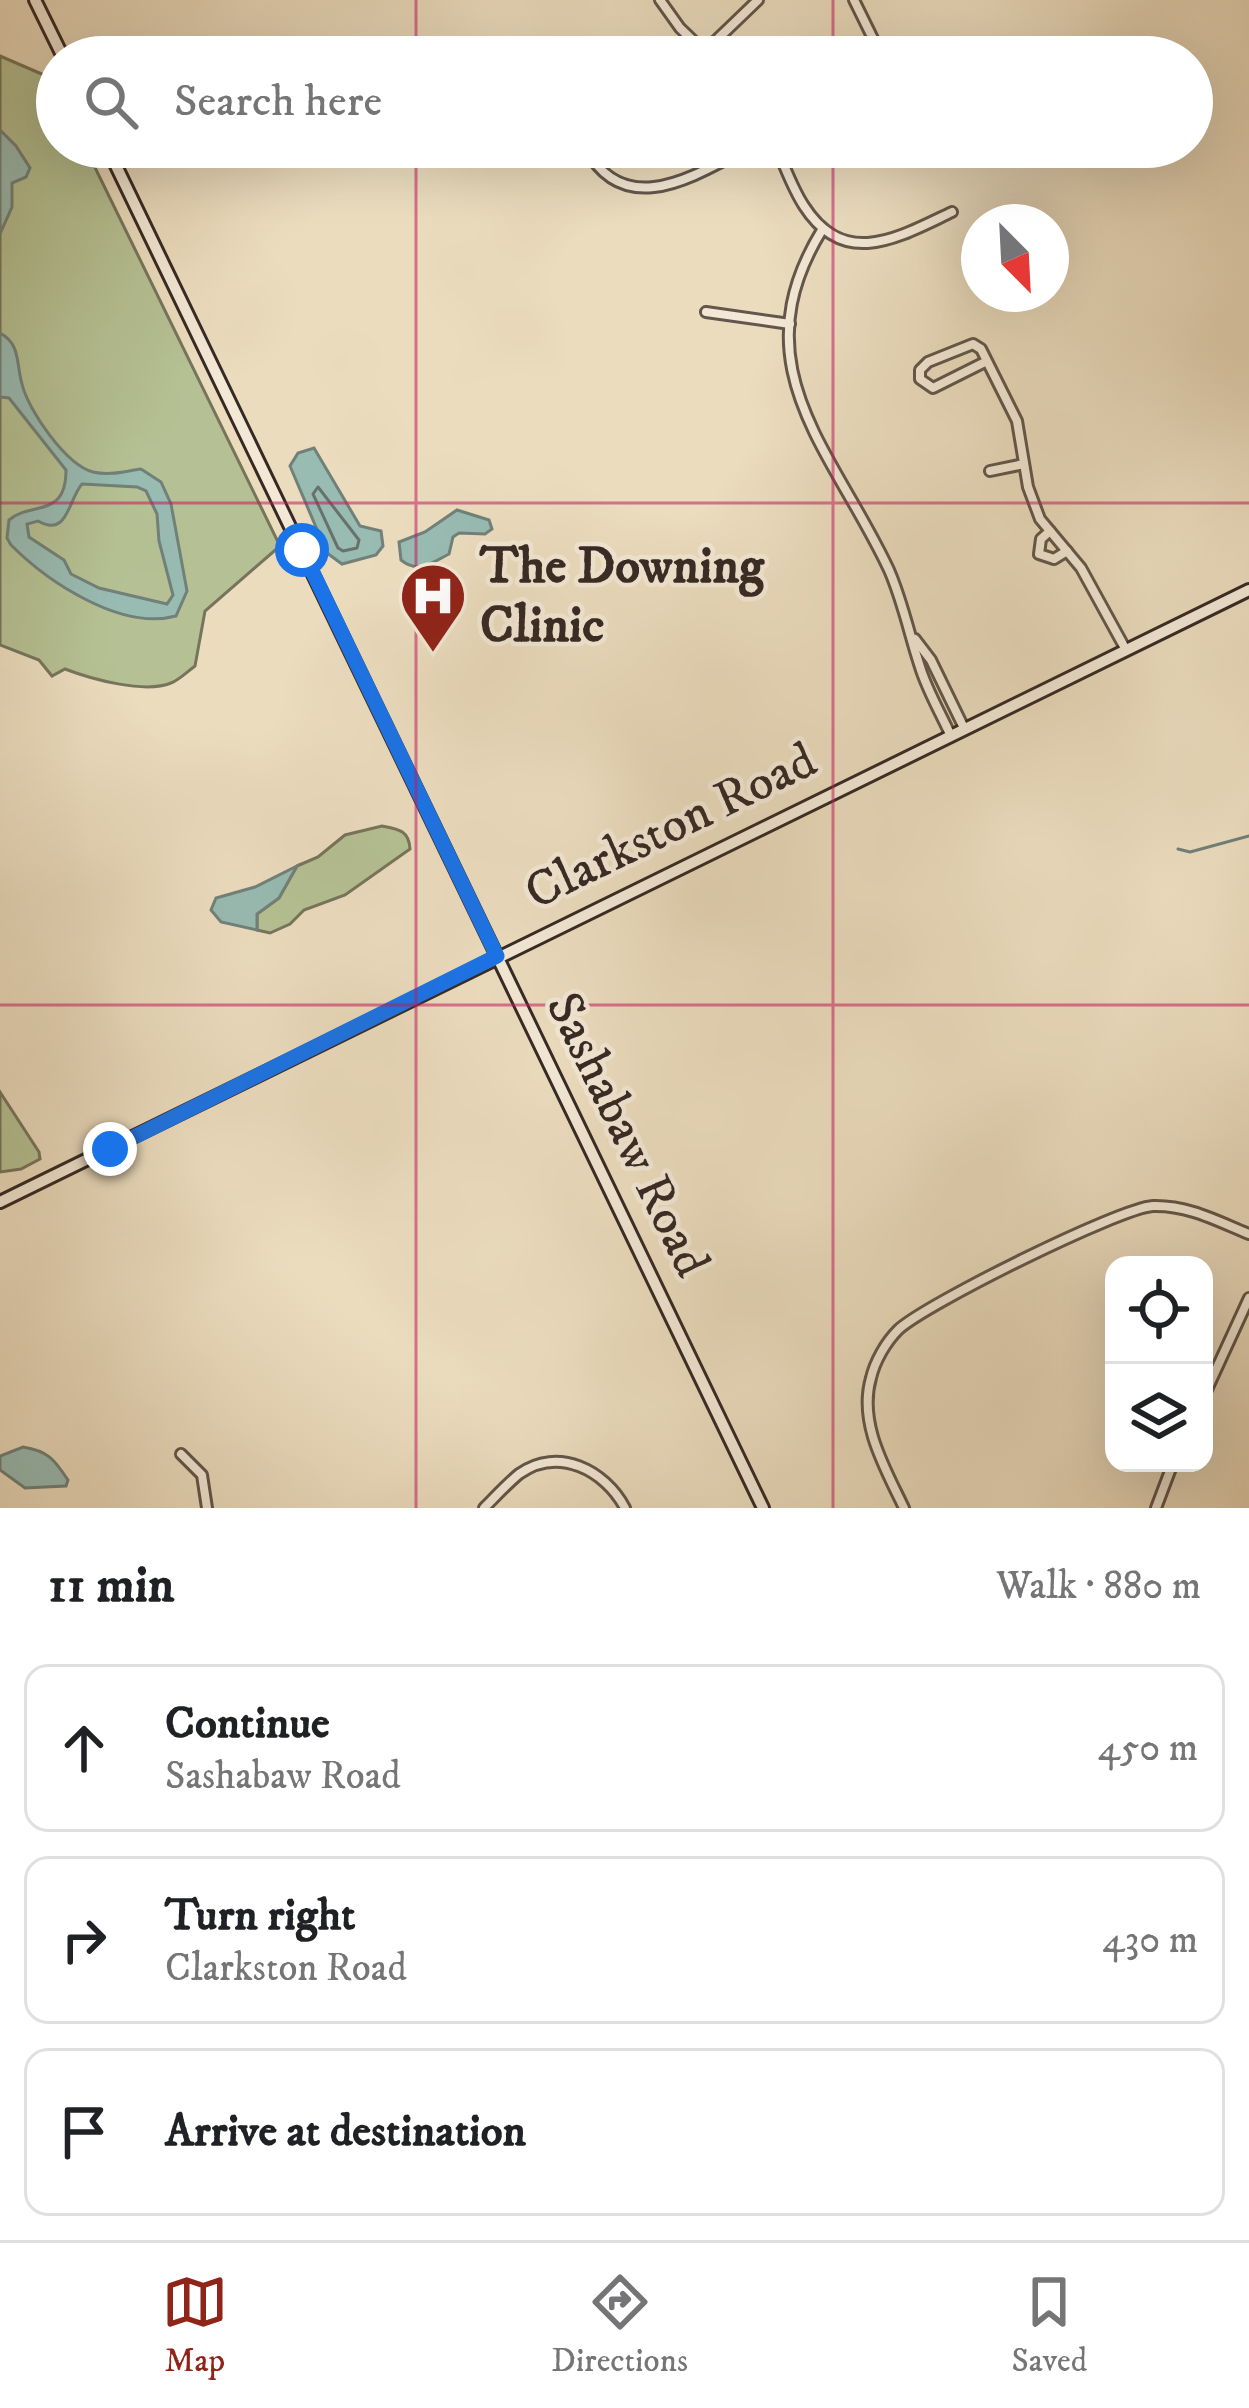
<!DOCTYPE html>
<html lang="en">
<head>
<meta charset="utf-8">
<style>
	body { margin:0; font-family:"IM FELL DW Pica",serif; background:#f2f2f2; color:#202124 }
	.controls { position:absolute; right:36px; bottom:36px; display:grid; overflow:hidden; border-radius:24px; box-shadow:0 12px 48px #0002 }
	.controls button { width:108px; height:108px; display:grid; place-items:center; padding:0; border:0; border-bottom:3px solid #e0e0e0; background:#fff; color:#202124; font:60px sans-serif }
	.compass { position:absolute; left:961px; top:204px; width:108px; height:108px; border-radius:50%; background:#fff; box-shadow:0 12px 48px #0002; rotate:156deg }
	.stop { position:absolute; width:36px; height:36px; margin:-27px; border:9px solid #1a73e8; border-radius:50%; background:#fff }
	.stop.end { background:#1a73e8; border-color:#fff; box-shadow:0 3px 12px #0008 }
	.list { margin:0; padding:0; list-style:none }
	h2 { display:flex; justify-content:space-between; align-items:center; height:156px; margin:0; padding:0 48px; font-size:51px }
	h2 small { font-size:39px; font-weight:400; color:#757577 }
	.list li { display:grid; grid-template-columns:78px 1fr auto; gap:36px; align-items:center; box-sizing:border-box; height:168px; margin:0 24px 24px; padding:0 24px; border:3px solid #e0e0e0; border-radius:24px }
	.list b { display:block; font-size:45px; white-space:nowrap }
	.list p { margin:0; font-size:39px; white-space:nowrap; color:#757577 }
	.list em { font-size:39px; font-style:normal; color:#757577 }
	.icon { flex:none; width:66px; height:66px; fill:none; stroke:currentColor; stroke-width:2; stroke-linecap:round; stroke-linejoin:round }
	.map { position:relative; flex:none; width:1249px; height:1508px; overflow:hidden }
	.search { position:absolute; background:#fff; box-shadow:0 12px 48px #0002; left:36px; right:36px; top:36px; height:132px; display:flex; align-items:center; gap:30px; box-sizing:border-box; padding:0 42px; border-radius:66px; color:#757577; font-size:45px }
	.sheet { height:732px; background:#fff }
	nav { display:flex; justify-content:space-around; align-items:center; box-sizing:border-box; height:168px; border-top:3px solid #e0e0e0; background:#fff; font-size:33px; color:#757577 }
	nav a { display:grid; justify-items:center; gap:6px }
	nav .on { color:#8f2418 }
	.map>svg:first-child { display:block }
</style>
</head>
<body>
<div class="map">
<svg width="1249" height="1508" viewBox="0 0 1249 1508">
	<rect width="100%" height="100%" fill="#ebdcbe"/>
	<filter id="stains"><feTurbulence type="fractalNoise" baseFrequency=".00167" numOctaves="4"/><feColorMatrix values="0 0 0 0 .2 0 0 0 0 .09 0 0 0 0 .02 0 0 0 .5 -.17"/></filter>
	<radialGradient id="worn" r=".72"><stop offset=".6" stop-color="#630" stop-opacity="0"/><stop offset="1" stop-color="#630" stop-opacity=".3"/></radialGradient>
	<!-- green -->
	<g fill="#b5c194" stroke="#76755c" stroke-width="3">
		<path d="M0,56L51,78L57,89V147H85L280,546L205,611L195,666C188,671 179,680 171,683C145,694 91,679 65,669L52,676L39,660L0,645Z"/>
		<path d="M382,826C398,829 409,830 410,849L345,895L304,910L290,924L270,933L257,930V914L279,898L297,866L318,857L345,835Z"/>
		<polygon points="0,1092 39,1152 40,1159 21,1169 0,1172"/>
	</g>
	<!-- water -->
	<g fill="#98bbb2" stroke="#718179" stroke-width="3" fill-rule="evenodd">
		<polygon points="0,130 16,146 30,168 26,177 12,183 12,207 0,234"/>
		<path d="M0,333C21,344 16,364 22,384C28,410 66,465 93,472C110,476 125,471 141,469L161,482L171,504L187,591L176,616C121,631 48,582 11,545L7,538L9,520C31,501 66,519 66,470L9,398L0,397ZM82,484L137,487L146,491L157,514L159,541L173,595L167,604L99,588L71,574L64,560L29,537L27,524L38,521C68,538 68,500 82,484Z"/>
		<polygon points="314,448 360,526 381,531 383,546 376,555 342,564 327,553 290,466 298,453"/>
		<path d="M457,510L489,520L492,529L485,534L459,533L453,537L449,554C432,563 418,574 401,560L399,542L425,532Z"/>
		<polygon points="297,866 279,898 257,914 257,930 221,922 211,910 216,898 255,887"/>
		<path d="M23,1447C48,1451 54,1459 68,1480L66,1486L25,1488L0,1470V1456Z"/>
	</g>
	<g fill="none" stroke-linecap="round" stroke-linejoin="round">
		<!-- shore -->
		<polygon stroke="#67726b" stroke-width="3" points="318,487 359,540 357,548 343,551 338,548 313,494"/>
		<!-- stream -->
		<polyline stroke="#718179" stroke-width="3" points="1178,849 1190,852 1249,836"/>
		<!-- street casing -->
		<g stroke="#63564a" stroke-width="14">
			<g id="street">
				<polyline points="660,0 680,28 710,57"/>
				<polyline points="854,0 882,57"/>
				<polyline points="704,52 758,0"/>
				<path d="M585,147C625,223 697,174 750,147"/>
				<path d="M776,147C785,166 792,188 804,206C845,270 899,237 952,212"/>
				<path d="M822,230C738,367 833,450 889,570C903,602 909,634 920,667C927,690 940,712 950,734"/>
				<polyline points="706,312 790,324"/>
				<polyline points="985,362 933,388 920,379 920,370 928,362 973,344 981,349 1017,421 1028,487 1040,519 1081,568 1126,650"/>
				<polyline points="990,471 1024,464"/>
				<polyline points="1050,531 1041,539 1039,554 1054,559 1067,551"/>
				<polyline points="915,639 931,660 964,728"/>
				<polyline points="1204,1396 1249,1298"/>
				<polyline points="181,1454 202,1475 207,1508"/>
				<path d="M484,1508C495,1497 507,1484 519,1474C558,1446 605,1470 625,1508"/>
				<path d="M904,1508C885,1468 858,1423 871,1378C875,1361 886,1342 898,1330C924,1305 1119,1208 1153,1206C1188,1205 1217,1221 1249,1234"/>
				<polyline points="1156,1508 1173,1463"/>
			</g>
		</g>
		<!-- secondary casing -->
		<g stroke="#362924" stroke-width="16">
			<g id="secondary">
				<polyline points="35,0 63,57"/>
				<polyline points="107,147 763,1508"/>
				<polyline points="0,1202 1249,590"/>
			</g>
		</g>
		<!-- street -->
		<use href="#street" stroke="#f2e8d5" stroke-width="8"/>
		<!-- secondary -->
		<use href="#secondary" stroke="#f2e8d5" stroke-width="10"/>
	</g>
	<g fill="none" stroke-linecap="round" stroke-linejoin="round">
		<!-- route -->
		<polyline stroke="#1a73e8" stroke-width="15" points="110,1149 497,956 302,550"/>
	</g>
	<!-- grid -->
	<path fill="none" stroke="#c2185b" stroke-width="3" stroke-opacity="0.55" d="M416,0V57M833,0V57M416,147V1508M833,147V1508M0,503H1249M0,1005H1249"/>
	<!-- icons -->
	<defs>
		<g id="hospital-pin" transform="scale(3.45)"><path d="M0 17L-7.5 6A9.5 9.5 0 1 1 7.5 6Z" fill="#8f2418" stroke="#f2e8d5"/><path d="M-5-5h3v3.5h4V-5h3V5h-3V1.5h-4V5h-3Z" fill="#fff"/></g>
	</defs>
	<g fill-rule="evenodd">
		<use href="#hospital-pin" x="433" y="596"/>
	</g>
	<g text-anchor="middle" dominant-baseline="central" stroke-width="9" stroke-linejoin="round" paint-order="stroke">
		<!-- poi labels -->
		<g font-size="51" font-weight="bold" fill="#362924" stroke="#f2e8d5" text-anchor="start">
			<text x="480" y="567">The Downing<tspan x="480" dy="59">Clinic</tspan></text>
		</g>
		<!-- street labels -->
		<g font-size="51" fill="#362924" stroke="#f2e8d5">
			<text transform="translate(671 827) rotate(-26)">Clarkston Road</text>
			<text transform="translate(627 1135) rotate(64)">Sashabaw Road</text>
		</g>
	</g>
	<rect width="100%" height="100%" filter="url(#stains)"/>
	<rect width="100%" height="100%" fill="url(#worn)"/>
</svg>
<div class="controls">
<button><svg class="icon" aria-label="locate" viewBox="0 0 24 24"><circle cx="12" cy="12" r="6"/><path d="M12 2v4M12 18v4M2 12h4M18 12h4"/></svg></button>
<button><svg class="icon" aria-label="layers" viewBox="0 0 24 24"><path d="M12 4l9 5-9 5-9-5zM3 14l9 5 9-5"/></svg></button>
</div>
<svg class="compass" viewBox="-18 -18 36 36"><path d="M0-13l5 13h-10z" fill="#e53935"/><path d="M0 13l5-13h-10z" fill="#757577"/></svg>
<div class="stop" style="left:302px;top:550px"></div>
<div class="stop end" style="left:110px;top:1149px"></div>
<div class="search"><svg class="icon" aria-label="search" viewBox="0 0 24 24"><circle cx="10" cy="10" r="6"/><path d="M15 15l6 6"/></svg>Search here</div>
</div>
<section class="sheet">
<h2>11 min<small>Walk · 880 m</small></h2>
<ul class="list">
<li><svg class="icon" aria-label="ahead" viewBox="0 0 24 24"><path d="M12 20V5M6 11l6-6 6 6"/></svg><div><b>Continue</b><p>Sashabaw Road</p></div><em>450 m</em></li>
<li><svg class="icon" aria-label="right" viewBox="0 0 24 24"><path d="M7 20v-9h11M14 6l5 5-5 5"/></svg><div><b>Turn right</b><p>Clarkston Road</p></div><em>430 m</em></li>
<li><svg class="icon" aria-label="arrive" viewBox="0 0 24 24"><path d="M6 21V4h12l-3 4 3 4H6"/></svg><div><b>Arrive at destination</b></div></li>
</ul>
</section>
<nav>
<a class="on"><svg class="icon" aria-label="map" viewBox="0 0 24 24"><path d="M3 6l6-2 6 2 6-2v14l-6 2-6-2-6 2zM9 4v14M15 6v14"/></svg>Map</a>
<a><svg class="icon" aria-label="directions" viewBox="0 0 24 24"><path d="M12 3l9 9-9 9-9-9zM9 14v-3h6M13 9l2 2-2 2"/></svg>Directions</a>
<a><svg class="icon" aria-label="saved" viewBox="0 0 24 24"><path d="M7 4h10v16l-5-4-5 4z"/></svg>Saved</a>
</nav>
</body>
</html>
